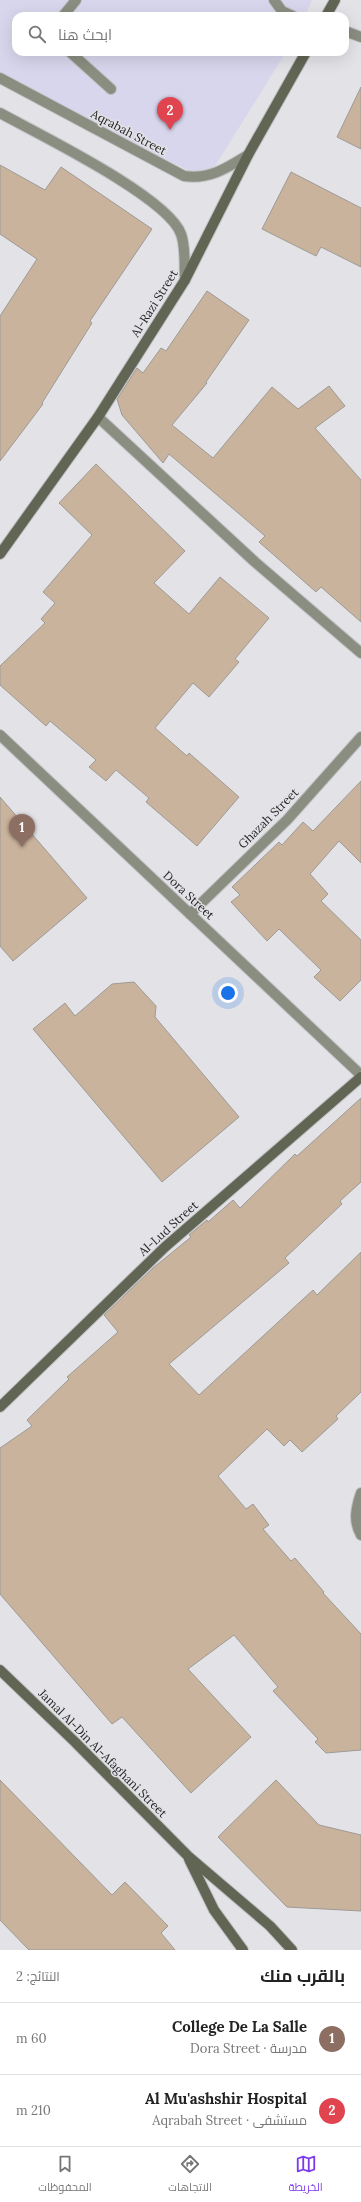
<!DOCTYPE html>
<html lang="ar">
<head>
<meta charset="utf-8">
<style>
	body { margin:0; font-family:Lora,Cairo,serif; background:#f2f2f2; color:#222; direction:rtl }
	.you { position:absolute; left:228px; top:993px; width:14px; height:14px; margin:-10px; border:3px solid #fff; border-radius:50%; background:#1a73e8; box-shadow:0 0 0 6px #1a73e833 }
	.badge { display:grid; place-items:center; width:26px; height:26px; border-radius:50%; background:#7c3aed; color:#fff; font-size:13px; font-weight:700 }
	.pin { position:absolute; translate:-50% -33px; filter:drop-shadow(0 1px 2px #0008) }
	.pin::after { content:''; position:absolute; top:21px; width:14px; height:12px; background:inherit; clip-path:polygon(0 0,100% 0,50% 100%) }
	.list { margin:0; padding:0; list-style:none }
	h2 { display:flex; justify-content:space-between; align-items:center; height:52px; margin:0; padding:0 16px; font-size:17px }
	h2 small { font-size:13px; font-weight:400; color:#767676 }
	.list li { display:grid; grid-template-columns:26px 1fr auto; gap:12px; align-items:center; box-sizing:border-box; height:72px; padding:0 16px; border-top:1px solid #e0e0e0 }
	.list b { display:block; font-size:15px; white-space:nowrap }
	.list p { margin:0; font-size:13px; white-space:nowrap; color:#767676 }
	.list em { font-size:13px; font-style:normal; color:#767676 }
	.icon { flex:none; width:22px; height:22px; fill:none; stroke:currentColor; stroke-width:2; stroke-linecap:round; stroke-linejoin:round }
	.map { position:relative; flex:none; width:361px; height:1950px; overflow:hidden; direction:ltr }
	.search { position:absolute; background:#fff; box-shadow:0 4px 16px #0002; left:12px; right:12px; top:12px; height:44px; display:flex; align-items:center; gap:10px; box-sizing:border-box; padding:0 14px; border-radius:12px; color:#767676; font-size:15px }
	.sheet { height:196px; background:#fff }
	nav { display:flex; justify-content:space-around; align-items:center; box-sizing:border-box; height:56px; border-top:1px solid #e0e0e0; background:#fff; font-size:11px; color:#767676 }
	nav a { display:grid; justify-items:center; gap:2px }
	nav .on { color:#7c3aed }
	.map>svg:first-child { display:block }
</style>
</head>
<body>
<div class="map">
<svg width="361" height="1950" viewBox="0 0 361 1950">
	<rect width="100%" height="100%" fill="#e3e2e6"/>
	<!-- medical -->
	<polygon fill="#d8d6ec" points="0,0 312,0 305,16 16,16 16,52 286,52 207,179 0,81"/>
	<!-- building -->
	<g fill="#cab39d" stroke="#9d9a96">
		<polygon points="361,87 361,149 337,137"/>
		<polygon points="0,165 45,190 61,167 152,229 90,321 92,323 42,403 43,404 0,461 0,316 37,259 0,234"/>
		<polygon points="291,172 361,208 361,267 321,247 316,256 262,229"/>
		<polygon points="207,291 249,320 206,382 207,383 172,425 213,458 272,387 298,409 329,386 345,406 315,428 361,480 361,622 321,587 316,592 259,542 265,536 169,454 163,463 122,415 117,399 137,368 143,373 161,348 166,351"/>
		<polygon points="96,464 185,551 154,583 189,614 220,577 269,618 235,659 239,662 209,697 193,683 155,728 187,756 189,753 239,797 197,846 146,802 149,798 116,770 106,781 89,767 96,760 50,721 46,726 0,685 0,666 45,623 41,619 55,603 43,592 92,535 59,503"/>
		<polygon points="361,781 361,863 339,841 310,874 328,894 321,901 361,940 361,980 340,1001 314,977 321,970 279,929 267,941 231,902 240,895 232,887 279,842 282,845 303,822 313,831"/>
		<polygon points="0,797 87,898 13,961 0,946"/>
		<polygon points="134,982 156,1006 155,1017 239,1117 162,1182 33,1029 65,1003 75,1016 112,984"/>
		<polygon points="361,1098 361,1182 340,1201 342,1204 285,1258 289,1263 169,1364 199,1395 313,1290 317,1295 361,1252 361,1392 336,1416 338,1419 302,1452 290,1440 284,1446 267,1429 218,1476 246,1509 253,1504 269,1525 263,1529 291,1561 295,1558 324,1592 323,1593 361,1634 361,1750 326,1753 315,1742 318,1739 273,1691 278,1687 234,1635 188,1669 251,1737 191,1793 122,1717 112,1724 0,1594 0,1448 32,1426 27,1420 69,1379 67,1377 118,1332 104,1315 153,1268 191,1237 189,1235 207,1220 208,1222 233,1200 240,1208 295,1154 297,1156"/>
		<polygon points="0,1780 112,1895 125,1882 168,1926 161,1933 175,1950 29,1950 0,1920"/>
		<polygon points="276,1780 319,1825 361,1835 361,1911 287,1907 218,1837"/>
	</g>
	<g fill="none" stroke-linecap="round" stroke-linejoin="round">
		<!-- lane casing -->
		<g stroke="#c1c0c4" stroke-width="12">
			<g id="lane">
				<polyline points="274,0 282,11 293,16"/>
				<polyline points="63,16 76,0"/>
				<polyline points="70,52 111,89"/>
			</g>
		</g>
		<!-- street casing -->
		<g stroke="#c1c0c4" stroke-width="12">
			<g id="street">
				<polyline points="345,31 361,37"/>
				<path d="M0,78L184,176C209,180 227,168 248,155"/>
				<path d="M0,113C38,134 168,197 181,234C186,248 184,265 185,280"/>
				<polyline points="98,417 255,562 361,653"/>
				<polyline points="0,735 361,1075"/>
				<polyline points="190,914 287,820 361,737"/>
				<path d="M361,1493C356,1508 353,1521 361,1535"/>
			</g>
		</g>
		<!-- secondary casing -->
		<g stroke="#c1c0c4" stroke-width="12">
			<g id="secondary">
				<polyline points="326,16 335,0"/>
				<polyline points="0,554 98,417 185,280 248,155 306,52"/>
				<polyline points="0,1407 165,1247 361,1077"/>
				<polyline points="0,1670 75,1742 188,1856 270,1926 292,1950"/>
				<polyline points="189,1859 214,1910 243,1950"/>
			</g>
		</g>
		<!-- lane -->
		<use href="#lane" stroke="#8a8e81" stroke-width="10"/>
		<!-- street -->
		<use href="#street" stroke="#8a8e81" stroke-width="10"/>
		<!-- secondary -->
		<use href="#secondary" stroke="#616554" stroke-width="10"/>
	</g>
	<g text-anchor="middle" dominant-baseline="central" stroke-width="3" stroke-linejoin="round" paint-order="stroke">
		<!-- street labels -->
		<g font-size="12" fill="#262527" stroke="#e3e2e6">
			<text transform="translate(129 132) rotate(28)">Aqrabah Street</text>
			<text transform="translate(154 303) rotate(-58)">Al-Razi Street</text>
			<text transform="translate(268 818) rotate(-45)">Ghazah Street</text>
			<text transform="translate(189 895) rotate(43)">Dora Street</text>
			<text transform="translate(168 1228) rotate(-42)">Al-Lud Street</text>
			<text transform="translate(103 1753) rotate(45)">Jamal Al-Din Al-Afaghani Street</text>
		</g>
	</g>
</svg>
<div class="you"></div>
<div class="pin badge" style="left:22px;top:847px;background:#8d6e63">1</div>
<div class="pin badge" style="left:170px;top:130px;background:#e0444e">2</div>
<div class="search"><svg class="icon" aria-label="search" viewBox="0 0 24 24"><circle cx="10" cy="10" r="6"/><path d="M15 15l6 6"/></svg>ابحث هنا</div>
</div>
<section class="sheet">
<h2>بالقرب منك<small>النتائج: 2</small></h2>
<ul class="list">
<li><span class="badge" style="background:#8d6e63">1</span><div><b>College De La Salle</b><p>مدرسة · Dora Street</p></div><em>60 m</em></li>
<li><span class="badge" style="background:#e0444e">2</span><div><b>Al Mu'ashshir Hospital</b><p>مستشفى · Aqrabah Street</p></div><em>210 m</em></li>
</ul>
</section>
<nav>
<a class="on"><svg class="icon" aria-label="map" viewBox="0 0 24 24"><path d="M3 6l6-2 6 2 6-2v14l-6 2-6-2-6 2zM9 4v14M15 6v14"/></svg>الخريطة</a>
<a><svg class="icon" aria-label="directions" viewBox="0 0 24 24"><path d="M12 3l9 9-9 9-9-9zM9 14v-3h6M13 9l2 2-2 2"/></svg>الاتجاهات</a>
<a><svg class="icon" aria-label="saved" viewBox="0 0 24 24"><path d="M7 4h10v16l-5-4-5 4z"/></svg>المحفوظات</a>
</nav>
</body>
</html>
